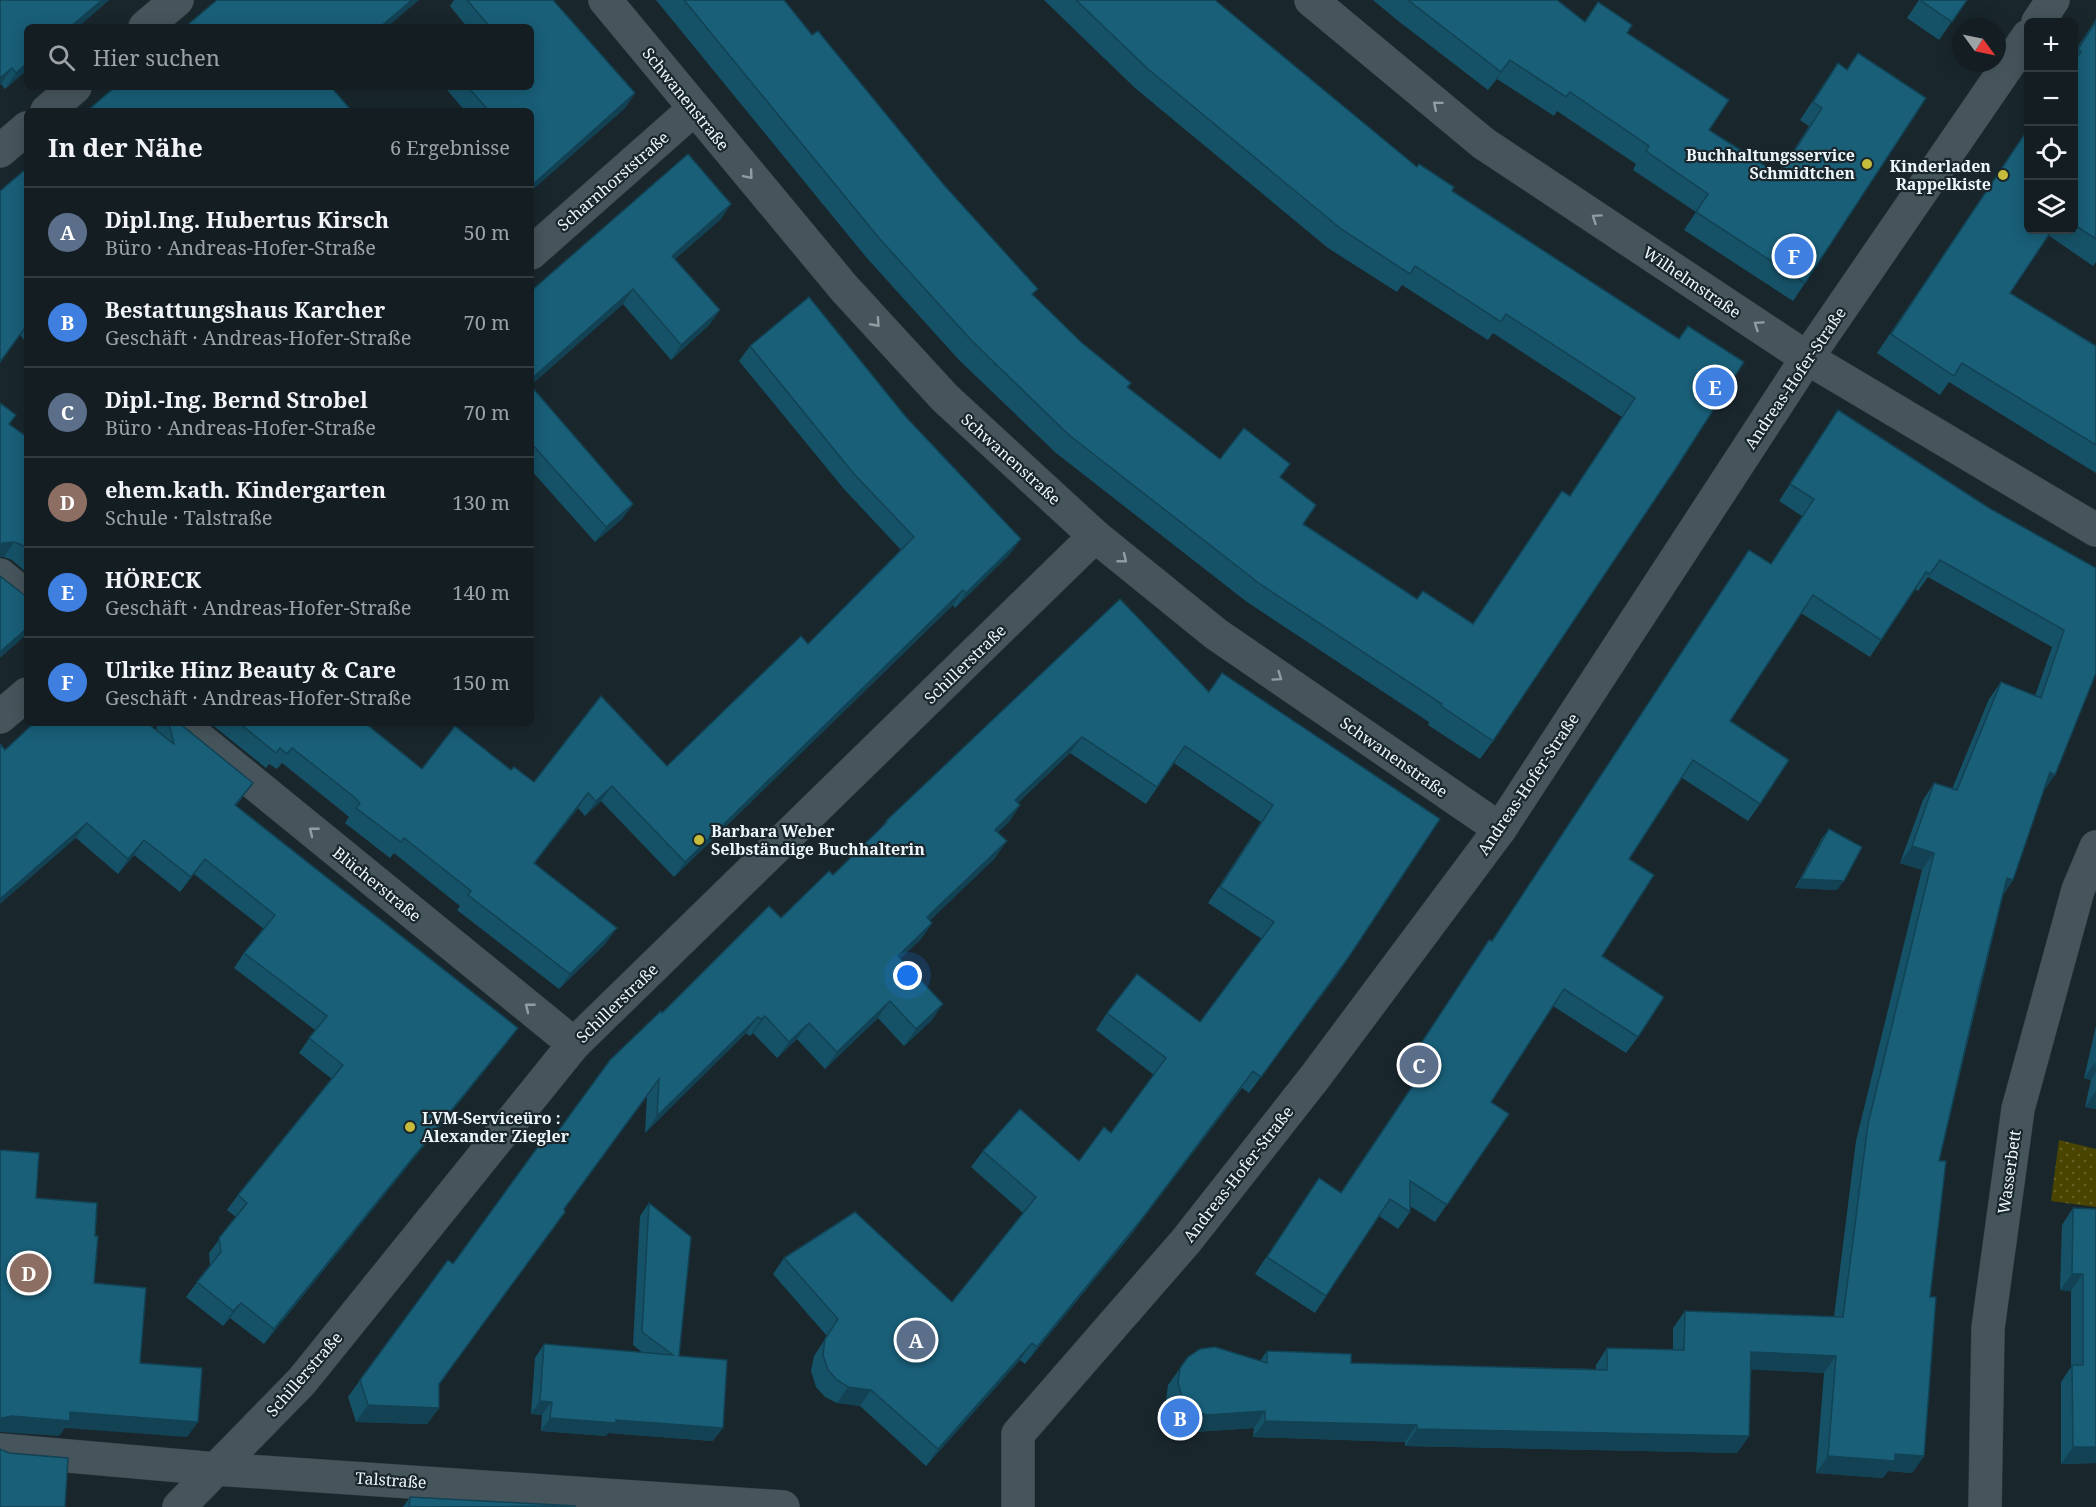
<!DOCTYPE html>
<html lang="de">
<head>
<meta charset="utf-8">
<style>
	body { margin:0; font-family:"Noto Serif",serif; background:#202a2f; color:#f1f3f6 }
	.controls { position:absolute; right:18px; top:18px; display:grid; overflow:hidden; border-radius:9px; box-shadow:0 3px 15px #0003 }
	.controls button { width:54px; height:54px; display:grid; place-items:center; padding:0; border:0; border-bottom:2px solid #323b40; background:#131d22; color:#f1f3f6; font:30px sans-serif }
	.compass { position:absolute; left:1952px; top:18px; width:54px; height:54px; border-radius:50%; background:#131d22; box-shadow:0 3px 15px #0003; rotate:123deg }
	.you { position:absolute; left:908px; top:976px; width:21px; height:21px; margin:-15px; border:4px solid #fff; border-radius:50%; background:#1a73e8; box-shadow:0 0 0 9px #1a73e833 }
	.badge { display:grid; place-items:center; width:39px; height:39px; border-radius:50%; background:#d93025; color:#fff; font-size:20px; font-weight:700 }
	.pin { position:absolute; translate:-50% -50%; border:3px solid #fff; box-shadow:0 2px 6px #0006 }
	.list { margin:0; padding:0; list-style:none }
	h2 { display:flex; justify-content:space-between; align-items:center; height:78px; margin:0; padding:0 24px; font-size:26px }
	h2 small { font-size:20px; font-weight:400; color:#9da2a5 }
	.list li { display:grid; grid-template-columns:39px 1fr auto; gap:18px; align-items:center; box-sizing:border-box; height:90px; padding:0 24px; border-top:2px solid #323b40 }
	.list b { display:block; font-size:22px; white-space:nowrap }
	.list p { margin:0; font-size:20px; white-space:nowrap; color:#9da2a5 }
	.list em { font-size:20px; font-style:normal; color:#9da2a5 }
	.icon { flex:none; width:33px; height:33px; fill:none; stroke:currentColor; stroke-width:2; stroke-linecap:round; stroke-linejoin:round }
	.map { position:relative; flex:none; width:2096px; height:1507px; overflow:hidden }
	.search { position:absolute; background:#131d22; box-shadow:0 3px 15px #0003; left:24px; top:24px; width:510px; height:66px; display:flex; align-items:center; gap:15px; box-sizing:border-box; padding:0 21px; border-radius:9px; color:#9da2a5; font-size:22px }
	.panel { position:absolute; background:#131d22; box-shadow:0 3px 15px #0003; left:24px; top:108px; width:510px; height:618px; border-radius:9px }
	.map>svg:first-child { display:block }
</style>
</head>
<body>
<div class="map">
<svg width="2096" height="1507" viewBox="0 0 2096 1507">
	<defs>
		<pattern id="garden-dots" width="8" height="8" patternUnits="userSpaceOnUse" patternTransform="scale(1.5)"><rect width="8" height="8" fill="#494400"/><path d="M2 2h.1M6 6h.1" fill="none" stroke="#646026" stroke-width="1.8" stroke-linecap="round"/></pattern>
	</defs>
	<rect width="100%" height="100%" fill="#19272d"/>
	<!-- garden -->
	<polygon fill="url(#garden-dots)" points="2059,1140 2096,1149 2096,1207 2051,1201"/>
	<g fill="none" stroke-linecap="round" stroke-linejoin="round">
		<!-- minor casing -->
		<g stroke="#374347" stroke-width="34">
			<g id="minor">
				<polyline points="605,0 844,288 945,398 1095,536 1216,634 1500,829"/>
				<polyline points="1311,0 1483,143 1807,358 2096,530"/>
				<polyline points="2038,22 2053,0"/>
				<polyline points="145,27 177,0"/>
				<polyline points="47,111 75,87"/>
				<polyline points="0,151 27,128"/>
				<polyline points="531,253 694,109"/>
				<polyline points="0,575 27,597"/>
				<polyline points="0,717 27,694"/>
				<polyline points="180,723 574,1044"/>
				<polyline points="0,1450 216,1469 783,1507"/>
				<polyline points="179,1507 302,1381 574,1044 1095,536"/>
				<polyline points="1018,1507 1018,1434 1186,1241 1315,1077 1500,829 1807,358 2028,36"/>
				<polyline points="1985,1507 1988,1328 2018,1109 2078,890 2096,847"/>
			</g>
		</g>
		<!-- minor -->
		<use href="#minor" stroke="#46555c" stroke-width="33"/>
	</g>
	<!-- wall -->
	<g fill="#165267">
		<polygon points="0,0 109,0 78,27 27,27 27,70 5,89 1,84"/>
		<polygon points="454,0 553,0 635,93 625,108 531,191 531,111 465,111 447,90 449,87 531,87 531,27 467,27 450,6"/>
		<polygon points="656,0 784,0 812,35 1033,296 1081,342 1131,383 1128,387 1220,459 1281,478 1303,524 1417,599 1473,624 1562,491 1570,496 1622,417 1493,333 1488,340 1402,285 1397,292 1328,248 1135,88 1044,0 1215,0 1417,167 1452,191 1679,339 1688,326 1493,741 1480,759 1428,725 1429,722 1247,602 1056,453 959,360 866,257"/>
		<polygon points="1373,0 1557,0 1584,21 1627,33 1709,130 1778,175 1809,126 1800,120 1825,82 1838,63 1847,69 1858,53 1805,283 1793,301 1684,230 1696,212 1633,170 1636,164 1557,111 1554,116 1497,79 1488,90 1397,20"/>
		<polygon points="1919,0 1967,0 1939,40 1907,18"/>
		<polygon points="2096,19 2096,262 2093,266 2048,235 2010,293 2096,346 2096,473 1949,382 1940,395 1877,353 2028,129 2028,230 2073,230 2073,54"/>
		<polygon points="27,168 27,344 20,335"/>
		<polygon points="721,219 675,259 720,310 709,325 671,360 623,304 531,385 531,291"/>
		<polygon points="750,346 1010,554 955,608 953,605 674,877 601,801 585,816 578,808 535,863 606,943 559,989 457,910 460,906 394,853 390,858 345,823 349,817 342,811 282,763 277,769 269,764 266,768 210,723 365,723 422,769 511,770 534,782 667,766 808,644 901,550 844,489 739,361"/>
		<polygon points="531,386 633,504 622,519 595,542 531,470"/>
		<polygon points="1838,410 1989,508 2096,568 2043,792 2013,880 2003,895 1939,1161 1930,1297 1924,1456 1912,1473 1888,1471 1883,1478 1816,1473 1824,1373 1751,1369 1749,1436 1737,1453 1405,1446 1405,1442 1253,1437 1254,1428 1194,1432 1181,1426 1170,1415 1166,1400 1168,1385 1188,1357 1260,1361 1267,1351 1351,1363 1596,1369 1596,1365 1607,1348 1673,1350 1673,1328 1685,1311 1834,1317 1856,1141 1922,870 1900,863 1923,800 1934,783 1952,789 1989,699 2001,682 2035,696 2052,647 1928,577 1918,591 1915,589 1870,657 1801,613 1730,721 1760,804 1748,821 1682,778 1629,859 1602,956 1638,1037 1626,1053 1553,1006 1491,1102 1509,1114 1435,1222 1410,1206 1410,1212 1398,1229 1379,1216 1315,1313 1255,1274 1319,1178 1341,1192 1420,1074 1406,1065 1478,957 1489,940 1492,941 1749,550 1771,564 1802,516 1779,501"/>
		<polygon points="9,424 27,437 27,573 12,560 4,557"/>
		<polygon points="1120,599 1209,692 1440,819 1337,975 1249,1093 1242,1088 1130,1236 1025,1364 1020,1360 926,1466 860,1406 837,1403 825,1397 816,1387 811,1371 814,1356 827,1336 773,1274 784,1258 952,1302 1023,1213 971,1167 983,1151 1079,1161 1111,1133 1154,1075 1096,1030 1107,1013 1200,1022 1262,939 1208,903 1261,822 1174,763 1146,804 1070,753 1018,803 1020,805 1009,822 998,832 995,858 930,920 932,923 921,939 900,959 932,1020 904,1046 878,1018 825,1069 797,1039 777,1058 753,1033 750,1036 746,1033 645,1133 647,1095 564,1209 439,1385 439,1408 427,1424 356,1422 348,1397 360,1380 551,1141 662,1013 833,875 880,829 886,821"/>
		<polygon points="156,723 179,723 253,783 236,806 518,1028 507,1043 264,1344 230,1318 223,1326 186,1297 210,1265 209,1253 236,1217 227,1210 238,1195 332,1079 299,1053 315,1030 234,968 244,953 264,929 194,874 180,892 134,855 118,874 76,838 5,750 157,731"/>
		<polygon points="1829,829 1837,890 1795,888 1822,838"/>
		<polygon points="2096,1026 2096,1109 2085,1107 2091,1080 2084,1078"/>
		<polygon points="649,1203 679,1356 713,1441 608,1433 606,1436 541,1431 542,1415 531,1414 535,1358 544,1344 643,1353 633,1345 640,1216"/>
		<polygon points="2073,1208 2096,1209 2096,1463 2061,1464 2061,1382 2071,1367 2071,1291 2060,1290 2062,1225"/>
		<polygon points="410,1497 576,1507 403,1507"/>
	</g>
	<!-- shaded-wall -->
	<g fill="#124254">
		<polygon points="102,0 109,0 78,27 70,27"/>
		<polygon points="412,0 419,0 387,27 380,27"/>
		<polygon points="1510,60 1497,79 1488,90 1501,72"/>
		<polygon points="27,63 27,70 5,89 16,73"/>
		<polygon points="12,68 1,84 0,85 0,78"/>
		<polygon points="635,93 625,108 531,191 531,186"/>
		<polygon points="731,204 721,219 661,271 672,256"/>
		<polygon points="633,289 623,304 531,385 531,379"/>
		<polygon points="720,310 709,325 671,360 681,345"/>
		<polygon points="633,504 622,519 595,542 606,527"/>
		<polygon points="1021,539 1010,554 955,608 966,593"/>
		<polygon points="14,542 4,557 0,557 0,545 3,543"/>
		<polygon points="963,590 953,605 674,877 685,862"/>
		<polygon points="27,628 27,634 0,658 0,652"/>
		<polygon points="1082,737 1070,753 1003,817 1015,800"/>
		<polygon points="2050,772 2055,775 2043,792"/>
		<polygon points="612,786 601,801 585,816 596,801"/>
		<polygon points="588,793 578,808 523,878 534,863"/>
		<polygon points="1020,805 1009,822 983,846 995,830"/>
		<polygon points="87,823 76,838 0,904 0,899"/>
		<polygon points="144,840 134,855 118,874 128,859"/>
		<polygon points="1007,841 995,858 916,934 927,917"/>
		<polygon points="1912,846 1934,853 1922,870 1900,863"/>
		<polygon points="205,859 194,874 180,892 191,877"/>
		<polygon points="2007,878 2013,880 2001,897"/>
		<polygon points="1801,879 1844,881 1837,890 1795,888"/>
		<polygon points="932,923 921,939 886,973 898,956"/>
		<polygon points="617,928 606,943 559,989 570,974"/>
		<polygon points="1348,958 1337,975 1249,1093 1261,1077"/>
		<polygon points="890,1001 878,1018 825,1069 837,1052"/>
		<polygon points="943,1004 932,1020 904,1046 916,1029"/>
		<polygon points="765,1016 753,1033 750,1036 761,1019"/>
		<polygon points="758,1017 746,1033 645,1133 657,1116"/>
		<polygon points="809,1023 797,1039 777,1058 789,1042"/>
		<polygon points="518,1028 507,1043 264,1344 274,1329"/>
		<polygon points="2095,1062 2096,1072 2091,1080 2084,1078"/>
		<polygon points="1253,1071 1130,1236 1025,1364 1037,1347"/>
		<polygon points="2096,1091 2096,1109 2085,1107"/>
		<polygon points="2072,1274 2083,1274 2071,1291 2060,1290"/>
		<polygon points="241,1303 230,1318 223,1326 233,1311"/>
		<polygon points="1032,1343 1020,1360 926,1466 938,1449"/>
		<polygon points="1751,1352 1836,1356 1824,1373 1739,1369"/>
		<polygon points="848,1387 871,1390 860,1406 837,1403"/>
		<polygon points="540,1401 552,1402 542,1415 531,1414"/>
		<polygon points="368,1405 439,1408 427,1424 356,1422"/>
		<polygon points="1192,1409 1265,1411 1254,1428 1194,1432 1181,1426"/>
		<polygon points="70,1412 198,1422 187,1437 65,1428 59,1436 0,1432 0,1420 2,1418 12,1416"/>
		<polygon points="550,1418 616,1420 723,1428 713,1441 608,1433 606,1436 541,1431"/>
		<polygon points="1265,1421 1417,1425 1405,1442 1253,1437"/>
		<polygon points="1417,1429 1749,1436 1737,1453 1405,1446"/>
		<polygon points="2073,1447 2096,1447 2096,1463 2061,1464"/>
		<polygon points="1895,1454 1924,1456 1912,1473 1888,1471 1883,1478 1816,1473 1828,1456"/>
	</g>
	<!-- building -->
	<g fill="#195f78" stroke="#124254" stroke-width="1.5">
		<polygon points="0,0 102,0 70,27 27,27 27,63 16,73 12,68 0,78"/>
		<polygon points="217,0 412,0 380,27 185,27"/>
		<polygon points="467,0 553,0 635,93 531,186 531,111 489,111 468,87 531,87 531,27 490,27"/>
		<polygon points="684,0 784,0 812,35 818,31 944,185 1038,289 1032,294 1081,342 1131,383 1127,387 1220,459 1244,428 1290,464 1280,477 1316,505 1303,524 1417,599 1423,591 1473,624 1562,491 1570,496 1635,398 1506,314 1501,322 1415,266 1410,274 1341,229 1148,69 1076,0 1215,0 1417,167 1419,164 1454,187 1452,191 1679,339 1688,326 1744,362 1676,468 1493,741 1441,706 1442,704 1260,584 1069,435 972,341 879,238"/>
		<polygon points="1408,0 1557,0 1585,22 1598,2 1632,25 1627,33 1729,100 1709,130 1779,175 1822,108 1813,102 1838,63 1847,70 1858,53 1926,98 1805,283 1696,212 1708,194 1646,151 1649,146 1570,92 1566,97 1510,60 1501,72"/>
		<polygon points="1920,0 1967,0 1952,22"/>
		<polygon points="2096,21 2096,239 2073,224 2073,63 2081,52 2078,49"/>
		<polygon points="115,87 331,87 352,111 87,111"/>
		<polygon points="2028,129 2028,230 2052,230 2010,293 2096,346 2096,445 1962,363 1954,376 1891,334"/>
		<polygon points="688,154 731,204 672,256 720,310 681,345 633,289 531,379 531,291"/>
		<polygon points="27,168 27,325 0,362 0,191"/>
		<polygon points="809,297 906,417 1021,539 966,593 963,590 685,862 612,786 596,801 588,793 534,863 617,928 570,974 468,895 471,891 404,838 401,842 356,808 360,803 353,796 292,748 287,754 280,748 276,753 239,723 365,723 422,769 455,726 511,770 514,767 534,782 601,696 667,766 801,636 808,644 914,537 854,474 750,346"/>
		<polygon points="531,386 633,504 606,527 531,443"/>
		<polygon points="0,403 16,415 9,424 27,437 27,549 22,545 14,542 3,543 0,545"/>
		<polygon points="1838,410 1989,508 2096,568 2096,673 2055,775 2050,772 2013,880 2007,878 1979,989 1939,1161 1946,1161 1930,1297 1936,1297 1924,1456 1895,1454 1895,1461 1828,1456 1836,1356 1751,1352 1749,1436 1417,1429 1417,1425 1265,1421 1265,1411 1206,1415 1192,1409 1182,1398 1178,1383 1180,1368 1188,1357 1200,1349 1215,1347 1267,1363 1267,1351 1351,1354 1351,1363 1607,1370 1607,1348 1684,1350 1685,1311 1843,1317 1868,1124 1934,853 1912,846 1934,783 1957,790 2001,682 2041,698 2064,630 1940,560 1930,574 1926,572 1881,640 1813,595 1730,721 1789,760 1760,804 1693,760 1629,859 1654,875 1602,956 1664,997 1638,1037 1564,989 1491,1102 1509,1114 1447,1205 1410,1181 1410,1212 1390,1199 1326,1296 1267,1257 1319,1178 1341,1193 1432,1057 1418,1048 1489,940 1492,941 1749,550 1771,564 1814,499 1790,484"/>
		<polygon points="0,576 27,597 27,628 0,652"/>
		<polygon points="1120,599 1209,692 1222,673 1440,819 1348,958 1261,1077 1253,1071 1141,1220 1037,1347 1032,1343 938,1449 871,1390 848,1387 837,1380 828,1370 823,1355 825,1339 838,1319 784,1258 855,1212 952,1302 1036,1197 983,1151 1020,1109 1079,1161 1104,1127 1111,1133 1166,1058 1107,1013 1137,974 1200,1022 1274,922 1220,887 1273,805 1185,746 1157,787 1082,737 1015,800 1020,805 995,830 1007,841 927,917 932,923 898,956 943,1004 916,1029 890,1001 837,1052 809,1023 789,1042 765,1016 761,1019 758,1017 657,1116 659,1079 564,1209 565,1212 439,1384 439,1408 368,1405 360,1380 448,1260 453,1264 545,1137 551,1141 610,1060 661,1011 662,1013 769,906 781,918 829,871 833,875 887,822 886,821"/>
		<polygon points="34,723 147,723 174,744 169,723 179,723 253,783 235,805 518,1028 274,1329 241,1303 233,1311 197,1282 221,1252 219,1238 247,1203 238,1195 343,1065 309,1038 327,1016 244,953 275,915 205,859 191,877 144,840 128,859 87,823 0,899 0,744 5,750"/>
		<polygon points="1829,829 1862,847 1844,881 1801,879"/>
		<polygon points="0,1150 39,1153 36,1198 97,1203 95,1236 98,1236 94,1283 146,1288 140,1363 202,1368 198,1422 70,1412 70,1421 12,1416 2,1418 0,1420"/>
		<polygon points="649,1203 691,1237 679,1356 727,1360 723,1428 616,1420 616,1423 550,1418 552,1402 540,1401 544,1344 673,1355 642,1332"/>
		<polygon points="2073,1208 2096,1209 2096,1447 2073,1447 2072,1365 2083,1365 2083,1274 2072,1274"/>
		<polygon points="0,1449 9,1453 68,1458 65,1507 0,1507"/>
		<polygon points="410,1497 576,1506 409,1507"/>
	</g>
	<!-- one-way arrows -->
	<defs><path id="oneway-chevron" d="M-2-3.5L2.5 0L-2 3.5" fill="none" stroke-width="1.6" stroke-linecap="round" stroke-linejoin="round" transform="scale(1.5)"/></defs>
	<g stroke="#919da3">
		<use href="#oneway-chevron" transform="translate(1437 105) rotate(-140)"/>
		<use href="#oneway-chevron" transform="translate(749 175) rotate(50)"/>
		<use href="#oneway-chevron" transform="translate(1596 218) rotate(-146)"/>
		<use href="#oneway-chevron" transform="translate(876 323) rotate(48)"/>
		<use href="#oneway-chevron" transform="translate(1758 325) rotate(-146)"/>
		<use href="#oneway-chevron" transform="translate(1123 559) rotate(39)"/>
		<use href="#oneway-chevron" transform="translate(1278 677) rotate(35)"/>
		<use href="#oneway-chevron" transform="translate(313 831) rotate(-141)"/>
		<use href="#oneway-chevron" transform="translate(529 1007) rotate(-141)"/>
	</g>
	<!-- markers -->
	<g fill="#c7bb3c" stroke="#19272d" stroke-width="2">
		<circle cx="1867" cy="164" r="6"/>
		<circle cx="2003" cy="175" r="6"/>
		<circle cx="699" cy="840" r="6"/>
		<circle cx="410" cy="1127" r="6"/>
	</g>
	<g text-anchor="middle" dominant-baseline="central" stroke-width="4.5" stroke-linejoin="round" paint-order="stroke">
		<!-- street labels -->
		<g font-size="16" fill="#edf6fa" stroke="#19272d">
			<text transform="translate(686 99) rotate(51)">Schwanenstraße</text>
			<text transform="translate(613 181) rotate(-41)">Scharnhorststraße</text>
			<text transform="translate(1692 282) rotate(34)">Wilhelmstraße</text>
			<text transform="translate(1795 378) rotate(-56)">Andreas-Hofer-Straße</text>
			<text transform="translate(1011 459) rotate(42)">Schwanenstraße</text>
			<text transform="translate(965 664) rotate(-44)">Schillerstraße</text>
			<text transform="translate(1394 757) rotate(35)">Schwanenstraße</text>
			<text transform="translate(1528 784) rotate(-56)">Andreas-Hofer-Straße</text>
			<text transform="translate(377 884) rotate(39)">Blücherstraße</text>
			<text transform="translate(617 1003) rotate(-44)">Schillerstraße</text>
			<text transform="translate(2009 1172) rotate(-82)">Wasserbett</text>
			<text transform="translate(1238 1174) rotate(-52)">Andreas-Hofer-Straße</text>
			<text transform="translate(304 1374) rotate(-49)">Schillerstraße</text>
			<text transform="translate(391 1480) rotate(4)">Talstraße</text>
		</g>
		<!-- poi labels -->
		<g font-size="16" font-weight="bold" fill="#edf6fa" stroke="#19272d" text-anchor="end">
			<text x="1855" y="155">Buchhaltungsservice<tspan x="1855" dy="18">Schmidtchen</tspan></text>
			<text x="1991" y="166">Kinderladen<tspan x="1991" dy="18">Rappelkiste</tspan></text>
			<text x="711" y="831" text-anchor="start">Barbara Weber<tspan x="711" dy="18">Selbständige Buchhalterin</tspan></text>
			<text x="422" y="1118" text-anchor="start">LVM-Serviceüro :<tspan x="422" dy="18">Alexander Ziegler</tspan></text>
		</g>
	</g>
</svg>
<div class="controls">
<button>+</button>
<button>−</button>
<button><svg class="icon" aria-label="locate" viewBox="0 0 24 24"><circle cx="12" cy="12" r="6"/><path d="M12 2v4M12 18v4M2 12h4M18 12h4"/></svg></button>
<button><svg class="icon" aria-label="layers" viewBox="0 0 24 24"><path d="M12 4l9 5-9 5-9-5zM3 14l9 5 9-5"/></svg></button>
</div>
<svg class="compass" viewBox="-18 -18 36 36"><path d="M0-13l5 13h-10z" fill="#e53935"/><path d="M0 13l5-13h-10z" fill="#9da2a5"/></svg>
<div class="you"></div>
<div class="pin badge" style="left:916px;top:1340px;background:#5c6f8a">A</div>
<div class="pin badge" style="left:1180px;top:1418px;background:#3f7fe0">B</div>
<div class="pin badge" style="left:1419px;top:1065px;background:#5c6f8a">C</div>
<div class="pin badge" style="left:29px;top:1273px;background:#8d6e63">D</div>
<div class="pin badge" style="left:1715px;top:387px;background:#3f7fe0">E</div>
<div class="pin badge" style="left:1794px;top:256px;background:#3f7fe0">F</div>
<div class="search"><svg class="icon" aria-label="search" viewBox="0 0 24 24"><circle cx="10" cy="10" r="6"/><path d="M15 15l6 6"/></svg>Hier suchen</div>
<section class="panel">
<h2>In der Nähe<small>6 Ergebnisse</small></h2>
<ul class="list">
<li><span class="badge" style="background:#5c6f8a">A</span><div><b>Dipl.Ing. Hubertus Kirsch</b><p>Büro · Andreas-Hofer-Straße</p></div><em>50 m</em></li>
<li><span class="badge" style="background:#3f7fe0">B</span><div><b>Bestattungshaus Karcher</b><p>Geschäft · Andreas-Hofer-Straße</p></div><em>70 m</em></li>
<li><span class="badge" style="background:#5c6f8a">C</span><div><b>Dipl.-Ing. Bernd Strobel</b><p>Büro · Andreas-Hofer-Straße</p></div><em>70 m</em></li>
<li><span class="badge" style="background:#8d6e63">D</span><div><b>ehem.kath. Kindergarten</b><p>Schule · Talstraße</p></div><em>130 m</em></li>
<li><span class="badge" style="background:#3f7fe0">E</span><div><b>HÖRECK</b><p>Geschäft · Andreas-Hofer-Straße</p></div><em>140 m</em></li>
<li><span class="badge" style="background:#3f7fe0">F</span><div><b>Ulrike Hinz Beauty &amp; Care</b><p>Geschäft · Andreas-Hofer-Straße</p></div><em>150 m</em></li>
</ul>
</section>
</div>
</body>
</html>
